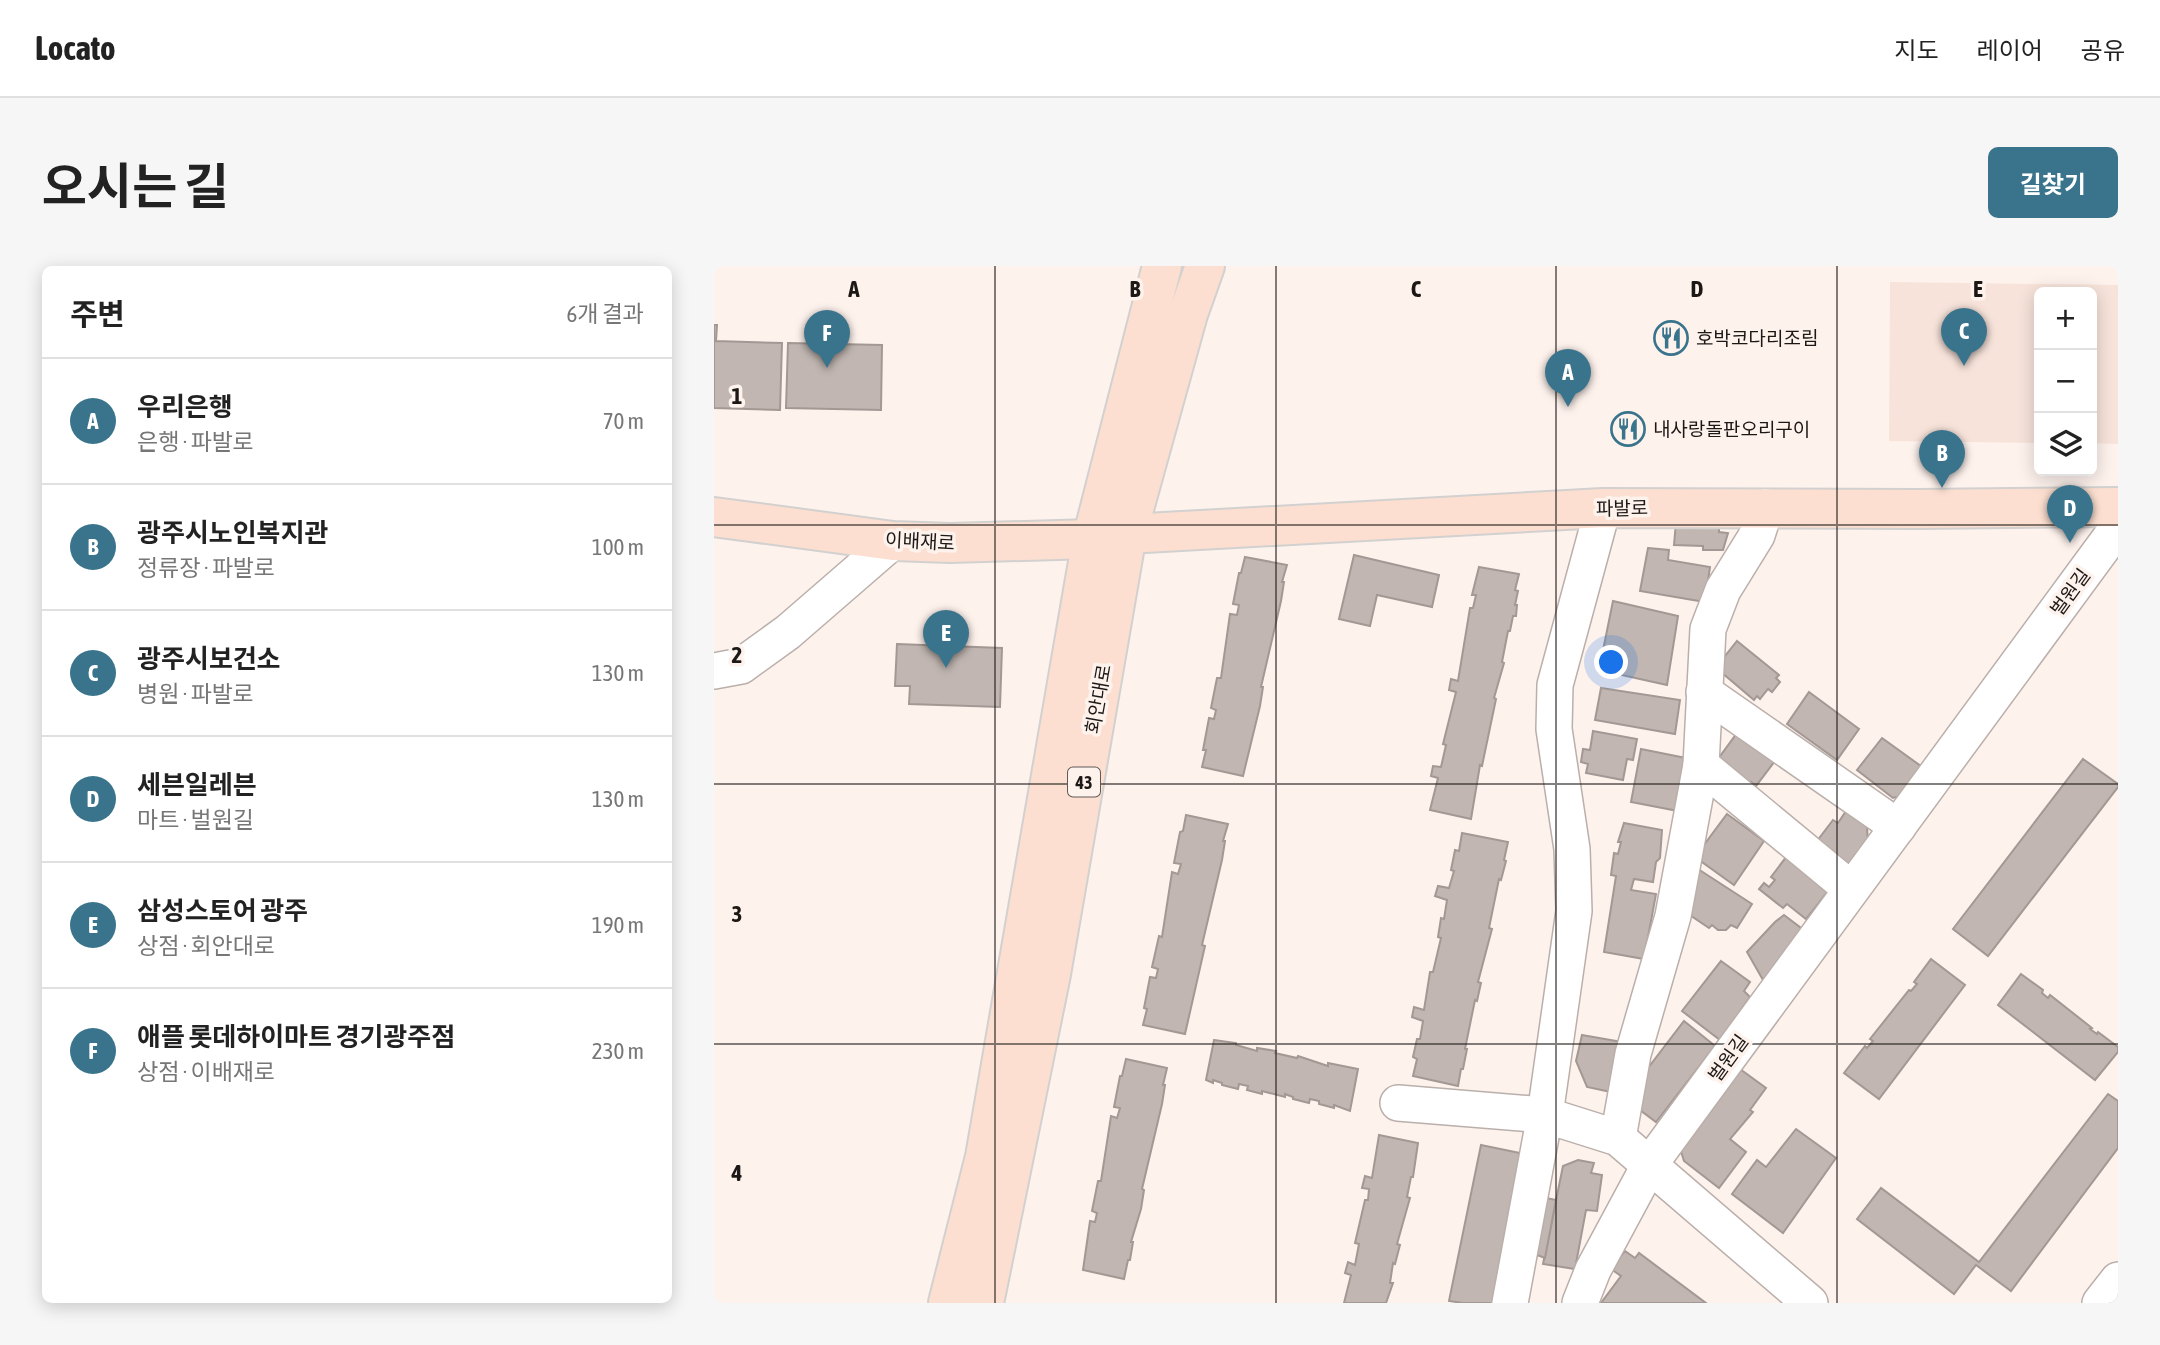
<!DOCTYPE html>
<html lang="ko">
<head>
<meta charset="utf-8">
<style>
	body { margin:0; font-family:"Asap Condensed","Noto Sans KR",sans-serif; background:#f6f6f6; color:#222 }
	.controls { position:absolute; right:21px; top:21px; display:grid; overflow:hidden; border-radius:10px; box-shadow:0 4px 18px #0003 }
	.controls button { width:63px; height:63px; display:grid; place-items:center; padding:0; border:0; border-bottom:2px solid #e0e0e0; background:#fff; color:#222; font:35px sans-serif }
	.you { position:absolute; left:898px; top:397px; width:24px; height:24px; margin:-18px; border:5px solid #fff; border-radius:50%; background:#1a73e8; box-shadow:0 0 0 10px #1a73e833 }
	.badge { display:grid; place-items:center; width:46px; height:46px; border-radius:50%; background:#39748c; color:#fff; font-size:23px; font-weight:700 }
	.pin { position:absolute; translate:-50% -58px; filter:drop-shadow(0 2px 4px #0008) }
	.pin::after { content:''; position:absolute; top:37px; width:24px; height:21px; background:inherit; clip-path:polygon(0 0,100% 0,50% 100%) }
	.list { margin:0; padding:0; list-style:none }
	h2 { display:flex; justify-content:space-between; align-items:center; height:91px; margin:0; padding:0 28px; font-size:30px }
	h2 small { font-size:23px; font-weight:400; color:#767676 }
	.list li { display:grid; grid-template-columns:46px 1fr auto; gap:21px; align-items:center; box-sizing:border-box; height:126px; padding:0 28px; border-top:2px solid #e0e0e0 }
	.list b { display:block; font-size:26px; white-space:nowrap }
	.list p { margin:0; font-size:23px; white-space:nowrap; color:#767676 }
	.list em { font-size:23px; font-style:normal; color:#767676 }
	.icon { flex:none; width:38px; height:38px; fill:none; stroke:currentColor; stroke-width:2; stroke-linecap:round; stroke-linejoin:round }
	.map { position:relative; flex:none; width:1404px; height:1037px; overflow:hidden; border-radius:10px }
	header { display:flex; align-items:center; gap:42px; box-sizing:border-box; height:98px; padding:0 35px; background:#fff; border-bottom:2px solid #e0e0e0 }
	header strong { font-size:33px }
	nav { display:flex; gap:38px; margin-inline-start:auto; font-size:24px }
	.intro { display:flex; align-items:center; justify-content:space-between; box-sizing:border-box; height:168px; padding:0 42px }
	h1 { margin:0; font-size:49px }
	.button { padding:18px 32px; border-radius:10px; background:#39748c; color:#fff; font-size:24px; font-weight:700 }
	main { display:flex; gap:42px; padding:0 42px }
	aside { flex:1; background:#fff; border-radius:10px; box-shadow:0 4px 18px #0003 }
	.map>svg:first-child { display:block }
</style>
</head>
<body>
<header>
<strong>Locato</strong>
<nav><a>지도</a><a>레이어</a><a>공유</a></nav>
</header>
<div class="intro"><h1>오시는 길</h1><a class="button">길찾기</a></div>
<main>
<aside>
<h2>주변<small>6개 결과</small></h2>
<ul class="list">
<li><span class="badge">A</span><div><b>우리은행</b><p>은행 · 파발로</p></div><em>70 m</em></li>
<li><span class="badge">B</span><div><b>광주시노인복지관</b><p>정류장 · 파발로</p></div><em>100 m</em></li>
<li><span class="badge">C</span><div><b>광주시보건소</b><p>병원 · 파발로</p></div><em>130 m</em></li>
<li><span class="badge">D</span><div><b>세븐일레븐</b><p>마트 · 벌원길</p></div><em>130 m</em></li>
<li><span class="badge">E</span><div><b>삼성스토어 광주</b><p>상점 · 회안대로</p></div><em>190 m</em></li>
<li><span class="badge">F</span><div><b>애플 롯데하이마트 경기광주점</b><p>상점 · 이배재로</p></div><em>230 m</em></li>
</ul>
</aside>
<div class="map">
<svg width="1404" height="1037" viewBox="0 0 1404 1037">
	<rect width="100%" height="100%" fill="#fef2ed"/>
	<!-- built -->
	<polygon fill="#f7e3da" points="1176,16 1404,19 1404,178 1378,177 1378,26 1325,26 1325,177 1175,175"/>
	<!-- building -->
	<g fill="#c1b6b1" stroke="#a39893" stroke-width="2">
		<polygon points="0,59 3,59 2,75 68,77 66,144 0,142"/>
		<polygon points="74,77 168,79 167,144 72,142"/>
		<polygon points="962,256 1005,258 1005,266 1014,267 1009,284 989,284 989,280 960,279"/>
		<polygon points="934,282 955,284 954,294 996,301 991,336 926,325"/>
		<polygon points="640,289 725,309 718,341 663,329 656,360 625,353"/>
		<polygon points="531,291 573,299 568,316 570,316 567,335 547,421 549,421 546,440 529,510 488,501 492,484 489,484 495,452 500,453 502,444 497,442 503,412 507,412 516,348 523,349 525,339 519,338 525,307 527,307"/>
		<polygon points="765,301 805,308 801,324 804,325 801,339 803,339 802,350 799,350 796,365 794,365 788,396 790,397 780,432 782,433 768,500 766,499 757,553 716,544 724,512 717,510 719,500 727,501 732,479 729,478 742,426 735,424 737,413 744,415 756,342 759,342 762,329 758,329"/>
		<polygon points="899,335 964,350 953,419 885,404"/>
		<polygon points="1023,375 1065,409 1062,412 1066,416 1058,426 1054,423 1046,433 1043,430 1040,434 1007,406 1007,395"/>
		<polygon points="183,378 288,382 286,441 195,438 196,420 181,420"/>
		<polygon points="887,422 966,434 961,468 881,454"/>
		<polygon points="1095,426 1145,463 1123,494 1073,458"/>
		<polygon points="1026,463 1064,491 1042,520 1037,516 1032,523 1004,493"/>
		<polygon points="879,465 923,473 919,494 913,493 909,514 872,507 874,498 867,496 869,483 876,484"/>
		<polygon points="1168,472 1211,503 1194,528 1179,532 1143,504"/>
		<polygon points="927,483 977,493 964,545 917,536"/>
		<polygon points="1369,493 1404,518 1404,521 1274,690 1239,663"/>
		<polygon points="1132,545 1153,561 1154,576 1137,600 1103,575 1119,554 1124,557"/>
		<polygon points="1013,548 1050,575 1020,619 981,591"/>
		<polygon points="472,549 514,558 509,575 511,575 508,594 488,679 491,680 471,768 429,759 433,743 430,742 436,711 442,712 444,703 438,701 445,670 448,671 458,606 464,608 467,598 460,597 466,566 469,565"/>
		<polygon points="910,557 948,564 946,592 942,596 939,616 920,613 917,624 942,628 930,693 890,686 902,610 897,609 900,587 904,588 907,576 904,576"/>
		<polygon points="748,567 794,576 790,594 792,595 787,614 785,613 775,662 778,663 764,716 767,717 763,735 761,734 751,783 753,783 749,803 747,803 744,820 699,810 703,793 699,791 703,773 706,773 709,755 698,751 700,741 710,744 716,706 719,706 727,672 724,671 727,652 730,653 733,634 721,630 724,620 735,622 740,605 737,604 741,584 745,585"/>
		<polygon points="1079,582 1122,615 1092,653 1073,638 1069,642 1045,623 1050,617 1055,621 1061,614 1057,611"/>
		<polygon points="984,603 1038,638 1023,662 1017,659 1012,664 1004,664 998,659 995,662 970,645"/>
		<polygon points="1070,649 1091,665 1049,714 1033,686 1061,656"/>
		<polygon points="1217,693 1251,719 1165,833 1130,807 1151,780 1153,782 1159,775 1156,773 1195,724 1197,725 1203,718 1200,716"/>
		<polygon points="1007,695 1036,716 1030,725 1036,731 1006,774 968,745"/>
		<polygon points="1307,708 1329,724 1328,727 1334,732 1336,729 1378,762 1376,763 1383,768 1384,766 1404,781 1404,786 1381,814 1284,739"/>
		<polygon points="970,755 1001,780 942,856 922,841 931,806"/>
		<polygon points="868,769 914,777 906,828 873,821 862,795"/>
		<polygon points="500,774 522,777 522,779 543,785 543,782 562,785 561,787 583,792 584,790 614,800 614,797 644,803 636,845 620,839 620,842 605,838 605,835 596,833 595,837 579,833 579,831 571,828 571,831 548,825 548,828 533,824 534,820 525,818 524,823 508,819 508,817 499,814 499,817 492,814"/>
		<polygon points="412,793 453,802 449,819 451,819 448,838 428,923 430,924 427,943 417,976 419,976 416,994 414,994 410,1013 369,1004 376,955 381,956 383,947 378,945 384,915 387,915 397,850 403,852 406,842 400,841 406,810 408,810"/>
		<polygon points="1026,803 1052,822 1036,844 1039,846 1016,873 1032,886 1005,922 970,895 965,879"/>
		<polygon points="1394,828 1404,835 1404,882 1297,1025 1262,999 1240,1028 1143,953 1167,922 1265,996"/>
		<polygon points="1082,863 1122,892 1069,967 1018,928 1043,894 1052,901"/>
		<polygon points="665,869 704,877 699,911 697,911 693,931 696,932 683,978 686,979 681,998 679,997 676,1017 679,1017 672,1037 630,1037 637,1009 631,1007 634,996 641,999 645,978 641,977 651,934 654,934 655,923 648,922 651,910 658,912"/>
		<polygon points="767,879 811,888 780,1037 749,1037 735,1035"/>
		<polygon points="864,894 880,897 877,907 888,909 883,945 872,944 861,1003 829,998 849,900"/>
		<polygon points="823,930 842,934 831,992 812,985"/>
		<polygon points="911,985 921,992 925,987 992,1037 887,1037 907,1010 897,1003"/>
	</g>
	<g fill="none" stroke-linecap="round" stroke-linejoin="round">
		<!-- minor casing -->
		<g stroke="#baafaa" stroke-width="38">
			<g id="minor">
				<polyline points="0,405 27,400 74,366 179,275"/>
				<polyline points="990,426 1184,561"/>
				<polyline points="987,499 1137,623"/>
				<polyline points="684,837 831,849 904,872 1096,1037"/>
				<polyline points="904,872 919,788 959,650 987,499 994,363 1009,324 1043,269 1052,241"/>
				<polyline points="796,1037 831,849 860,645 858,583 840,463 841,419 889,242"/>
				<polyline points="866,1037 879,1004 936,898 1404,261"/>
				<polyline points="1386,1037 1404,1014"/>
			</g>
		</g>
		<!-- major casing -->
		<g stroke="#d2d1d0" stroke-width="42">
			<g id="major">
				<polyline points="0,251 179,275 236,277 378,273 413,268 889,242 1204,243 1404,241"/>
				<polyline points="234,1037 271,891 378,273 448,0"/>
				<polyline points="270,1037 337,708 413,268 474,48 491,0"/>
			</g>
		</g>
		<!-- minor -->
		<use href="#minor" stroke="#fff" stroke-width="35"/>
		<!-- major -->
		<use href="#major" stroke="#fcdfd0" stroke-width="38"/>
	</g>
	<!-- grid -->
	<path fill="none" stroke="#1c1816" stroke-width="2" stroke-opacity="0.55" d="M281,0V1037M562,0V1037M842,0V1037M1123,0V1037M0,259H1404M0,518H1404M0,778H1404"/>
	<!-- icons -->
	<defs>
		<g id="restaurant-ring" transform="scale(1.75)"><circle r="9.5" fill="#fef2ed" stroke="#39748c" stroke-width="1.5"/><path d="M-5-6h1v4h1v-4h1v4h1v-4h1v5L-1.5 .5V6h-2V.5L-5-1ZM5-6V6H3V1.5H1.5Q1.5-4 5-6Z" fill="#39748c"/></g>
	</defs>
	<g fill-rule="evenodd">
		<use href="#restaurant-ring" x="957" y="72"/>
		<use href="#restaurant-ring" x="914" y="163"/>
	</g>
	<g text-anchor="middle" dominant-baseline="central" stroke-width="7" stroke-linejoin="round" paint-order="stroke">
		<!-- shield labels -->
		<rect fill="#fef2ed" stroke="#605956" stroke-width="2" x="354" y="501.5" width="32" height="29" rx="5"/>
		<g font-size="18" font-weight="bold" fill="#1c1816">
			<text x="370" y="516">43</text>
		</g>
		<!-- poi labels -->
		<g font-size="19" fill="#1c1816" stroke="#fef2ed" text-anchor="start">
			<text x="982" y="72">호박코다리조림</text>
			<text x="939" y="163">내사랑돌판오리구이</text>
		</g>
		<!-- street labels -->
		<g font-size="19" fill="#1c1816" stroke="#fef2ed">
			<text transform="translate(908 242) rotate(-1)">파발로</text>
			<text transform="translate(206 275) rotate(3)">이배재로</text>
			<text transform="translate(1356 326) rotate(-54)">벌원길</text>
			<text transform="translate(384 433) rotate(-80)">회안대로</text>
			<text transform="translate(1014 792) rotate(-54)">벌원길</text>
		</g>
	</g>
	<g font-size="23" text-anchor="middle" font-weight="bold" fill="#1c1816" stroke="#fef2ed" stroke-width="7" stroke-linejoin="round" paint-order="stroke">
		<text x="140" y="31">A</text>
		<text x="421" y="31">B</text>
		<text x="702" y="31">C</text>
		<text x="983" y="31">D</text>
		<text x="1264" y="31">E</text>
		<text x="23" y="138">1</text>
		<text x="23" y="397">2</text>
		<text x="23" y="656">3</text>
		<text x="23" y="915">4</text>
	</g>
</svg>
<div class="controls">
<button>+</button>
<button>−</button>
<button><svg class="icon" aria-label="layers" viewBox="0 0 24 24"><path d="M12 4l9 5-9 5-9-5zM3 14l9 5 9-5"/></svg></button>
</div>
<div class="you"></div>
<div class="pin badge" style="left:854px;top:141px">A</div>
<div class="pin badge" style="left:1228px;top:222px">B</div>
<div class="pin badge" style="left:1250px;top:100px">C</div>
<div class="pin badge" style="left:1356px;top:277px">D</div>
<div class="pin badge" style="left:232px;top:402px">E</div>
<div class="pin badge" style="left:113px;top:102px">F</div>
</div>
</main>
</body>
</html>
